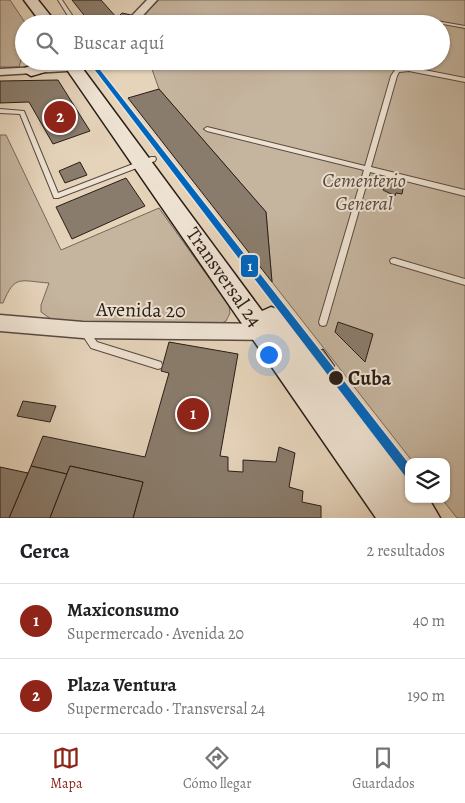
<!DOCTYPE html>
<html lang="es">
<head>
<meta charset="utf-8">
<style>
	body { margin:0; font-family:Alegreya,serif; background:#f6f6f6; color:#202124 }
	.controls { position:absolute; right:15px; bottom:15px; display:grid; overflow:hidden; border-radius:10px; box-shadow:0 1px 4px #0004 }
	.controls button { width:45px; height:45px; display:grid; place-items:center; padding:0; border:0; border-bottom:1px solid #e0e0e0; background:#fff; color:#202124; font:25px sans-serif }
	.you { position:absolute; left:268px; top:354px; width:18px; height:18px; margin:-12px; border:4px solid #fff; border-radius:50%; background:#1a73e8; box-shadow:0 0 0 8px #1a73e833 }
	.badge { display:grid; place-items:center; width:32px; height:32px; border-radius:50%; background:#8f2418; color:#fff; font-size:16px; font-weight:700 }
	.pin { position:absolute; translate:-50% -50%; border:2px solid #fff; box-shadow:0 1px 5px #0006 }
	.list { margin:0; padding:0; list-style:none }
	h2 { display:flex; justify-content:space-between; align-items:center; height:65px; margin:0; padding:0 20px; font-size:21px }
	h2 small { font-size:16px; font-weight:400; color:#757577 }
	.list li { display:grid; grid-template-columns:32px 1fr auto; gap:15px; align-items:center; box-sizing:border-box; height:75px; padding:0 20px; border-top:1px solid #e0e0e0 }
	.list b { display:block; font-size:19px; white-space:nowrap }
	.list p { margin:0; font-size:16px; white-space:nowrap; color:#757577 }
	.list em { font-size:16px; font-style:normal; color:#757577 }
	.icon { flex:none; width:28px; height:28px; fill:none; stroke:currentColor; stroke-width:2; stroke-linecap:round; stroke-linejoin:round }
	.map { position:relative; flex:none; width:465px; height:518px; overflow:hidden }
	.search { position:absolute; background:#fff; box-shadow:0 1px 4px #0004; left:15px; right:15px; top:15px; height:55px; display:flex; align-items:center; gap:12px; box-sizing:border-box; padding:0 18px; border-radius:28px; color:#757577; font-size:19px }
	.sheet { height:215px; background:#fff }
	nav { display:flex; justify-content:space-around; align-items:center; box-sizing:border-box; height:70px; border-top:1px solid #e0e0e0; background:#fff; font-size:14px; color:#757577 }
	nav a { display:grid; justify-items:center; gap:2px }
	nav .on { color:#8f2418 }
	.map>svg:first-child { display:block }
</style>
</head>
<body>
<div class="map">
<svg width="465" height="518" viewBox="0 0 465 518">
	<rect width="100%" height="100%" fill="#e5d3ba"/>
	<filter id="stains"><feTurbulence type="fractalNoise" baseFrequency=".004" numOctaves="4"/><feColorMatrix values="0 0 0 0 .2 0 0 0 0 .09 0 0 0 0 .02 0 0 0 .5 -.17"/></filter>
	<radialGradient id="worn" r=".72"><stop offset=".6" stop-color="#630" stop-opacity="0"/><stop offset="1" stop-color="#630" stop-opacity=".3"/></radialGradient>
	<!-- green -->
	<g fill="#c5b49e" stroke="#76685a">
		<polygon points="0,0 10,0 26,24 24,24 24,50 19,67 0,67"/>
		<polygon points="159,0 465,0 465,518 457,518 442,499 446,499 446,462 413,462 272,282 266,212 159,89 149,61 441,61 441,24 135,24"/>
		<path d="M0,135H6L61,250L159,208L229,306L230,313L226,321L220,324L54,321L41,312V305L49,283C20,281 15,274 3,303H0Z"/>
	</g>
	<!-- building -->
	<g fill="#8a7c6c" stroke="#281d17">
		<polygon points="72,0 101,0 117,18 122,13 131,15 122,24 91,24"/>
		<polygon points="58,80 90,131 53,144 29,102 0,103 0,81"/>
		<polygon points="159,89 266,212 272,282 128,98"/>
		<polygon points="80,162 87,175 65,183 59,171"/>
		<polygon points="126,178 145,206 72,239 56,207"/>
		<polygon points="387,178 404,183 402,194 396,193 395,196 383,190"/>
		<polygon points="338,322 373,334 365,362 335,332"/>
		<polygon points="169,342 238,354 220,456 228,457 228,471 243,472 243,460 276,462 279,447 295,453 289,487 303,491 302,502 321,506 321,518 133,518 143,482 70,466 67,474 31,466 43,436 145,457 169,373 161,371"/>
		<polygon points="323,349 335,366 330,369 318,351"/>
		<polygon points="23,401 56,406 50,422 17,416"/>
		<polygon points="31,466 67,474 50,518 9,518"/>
		<polygon points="70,466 143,482 133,518 50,518"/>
		<polygon points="0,467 28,473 9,518 0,518"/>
	</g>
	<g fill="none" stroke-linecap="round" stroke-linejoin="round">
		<!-- lane casing -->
		<g stroke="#574a40" stroke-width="2">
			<g id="lane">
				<polygon points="58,0 62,0 78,24 73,24"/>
				<polygon points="419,18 465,26 465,28 421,20 419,19"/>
				<polygon points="409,67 465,78 465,82 409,71 399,72 397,76 371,167 465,190 465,196 370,172 327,322 326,325 323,326 320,325 319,322 364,170 207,131 204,129 207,127 365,166 391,76 395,70"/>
				<polygon points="0,109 24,111 58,193 151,157 155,157 156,159 155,161 58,198 54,198 20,114 0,113"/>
				<polygon points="394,258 465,279 465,285 391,263 390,261 391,259"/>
				<polygon points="83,326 86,327 97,342 161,362 162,365 161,368 158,369 91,348 79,330 80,327"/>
			</g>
		</g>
		<!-- street casing -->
		<g stroke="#574a40" stroke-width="3">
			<g id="street">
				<polygon points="147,0 157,0 135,24 124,24"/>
				<polygon points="85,61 98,61 83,70 0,75 0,69 75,65"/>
				<polygon points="0,315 83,322 268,324 274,327 276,332 274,337 268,340 83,338 0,331"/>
			</g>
		</g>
		<!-- secondary casing -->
		<g stroke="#281d17" stroke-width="3">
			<g id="secondary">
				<polygon points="24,0 38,0 57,24 42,24"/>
				<path d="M42,61H59C52,71 43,73 31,76L23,71L25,68Z"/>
				<polygon points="61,61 77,61 262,311 271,307 280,310 409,473 409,499 429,499 440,518 376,518"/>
			</g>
		</g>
		<!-- lane -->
		<use href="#lane" fill="#eee2d2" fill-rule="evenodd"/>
		<!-- street -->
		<use href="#street" fill="#eee2d2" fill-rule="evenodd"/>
		<!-- secondary -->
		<use href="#secondary" fill="#eee2d2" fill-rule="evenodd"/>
		<!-- rail-1 casing -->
		<g stroke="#eee2d2" stroke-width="3">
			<polygon id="rail-1" points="88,61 93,61 409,464 409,477 405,476"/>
		</g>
		<!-- rail-1 -->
		<use href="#rail-1" fill="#0065bd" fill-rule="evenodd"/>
	</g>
	<!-- markers -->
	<circle fill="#281d17" stroke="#eee2d2" stroke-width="2" cx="336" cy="378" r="8"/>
	<g text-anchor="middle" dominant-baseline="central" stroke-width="4" stroke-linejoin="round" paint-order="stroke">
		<!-- park labels -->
		<g font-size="20" font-style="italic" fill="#574a40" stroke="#eee2d2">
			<text x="364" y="180">Cementerio<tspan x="364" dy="23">General</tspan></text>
		</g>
		<!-- street labels -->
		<g font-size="20" fill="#281d17" stroke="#eee2d2">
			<text transform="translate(224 277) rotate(55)">Transversal 24</text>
			<text transform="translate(141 310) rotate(1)">Avenida 20</text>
		</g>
		<!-- stop labels -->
		<g font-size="20" font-weight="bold" fill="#281d17" stroke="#eee2d2" text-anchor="start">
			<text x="348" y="378">Cuba</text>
		</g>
	</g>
	<rect stroke="#eee2d2" stroke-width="2" x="240" y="254" width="19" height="24" rx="5" fill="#0065bd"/>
	<g font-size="14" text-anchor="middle" font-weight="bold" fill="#fff">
		<text x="250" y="271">1</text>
	</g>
	<rect width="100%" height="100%" filter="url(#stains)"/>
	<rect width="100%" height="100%" fill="url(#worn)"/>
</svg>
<div class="controls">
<button><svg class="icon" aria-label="layers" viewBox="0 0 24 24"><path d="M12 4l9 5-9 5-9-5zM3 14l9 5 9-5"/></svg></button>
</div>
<div class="you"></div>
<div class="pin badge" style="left:193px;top:414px">1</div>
<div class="pin badge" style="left:60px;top:117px">2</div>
<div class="search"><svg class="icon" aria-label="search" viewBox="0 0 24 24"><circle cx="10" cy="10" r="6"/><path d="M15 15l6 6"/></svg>Buscar aquí</div>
</div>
<section class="sheet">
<h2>Cerca<small>2 resultados</small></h2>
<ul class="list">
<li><span class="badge">1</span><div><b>Maxiconsumo</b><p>Supermercado · Avenida 20</p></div><em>40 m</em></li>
<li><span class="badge">2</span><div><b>Plaza Ventura</b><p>Supermercado · Transversal 24</p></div><em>190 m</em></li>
</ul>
</section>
<nav>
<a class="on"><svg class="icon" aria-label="map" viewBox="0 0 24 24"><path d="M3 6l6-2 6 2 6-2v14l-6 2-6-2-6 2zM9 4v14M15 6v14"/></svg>Mapa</a>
<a><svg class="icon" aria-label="directions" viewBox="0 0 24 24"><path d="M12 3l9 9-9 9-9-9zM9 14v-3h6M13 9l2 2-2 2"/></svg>Cómo llegar</a>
<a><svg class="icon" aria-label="saved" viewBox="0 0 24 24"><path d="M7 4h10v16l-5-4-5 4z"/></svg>Guardados</a>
</nav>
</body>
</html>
